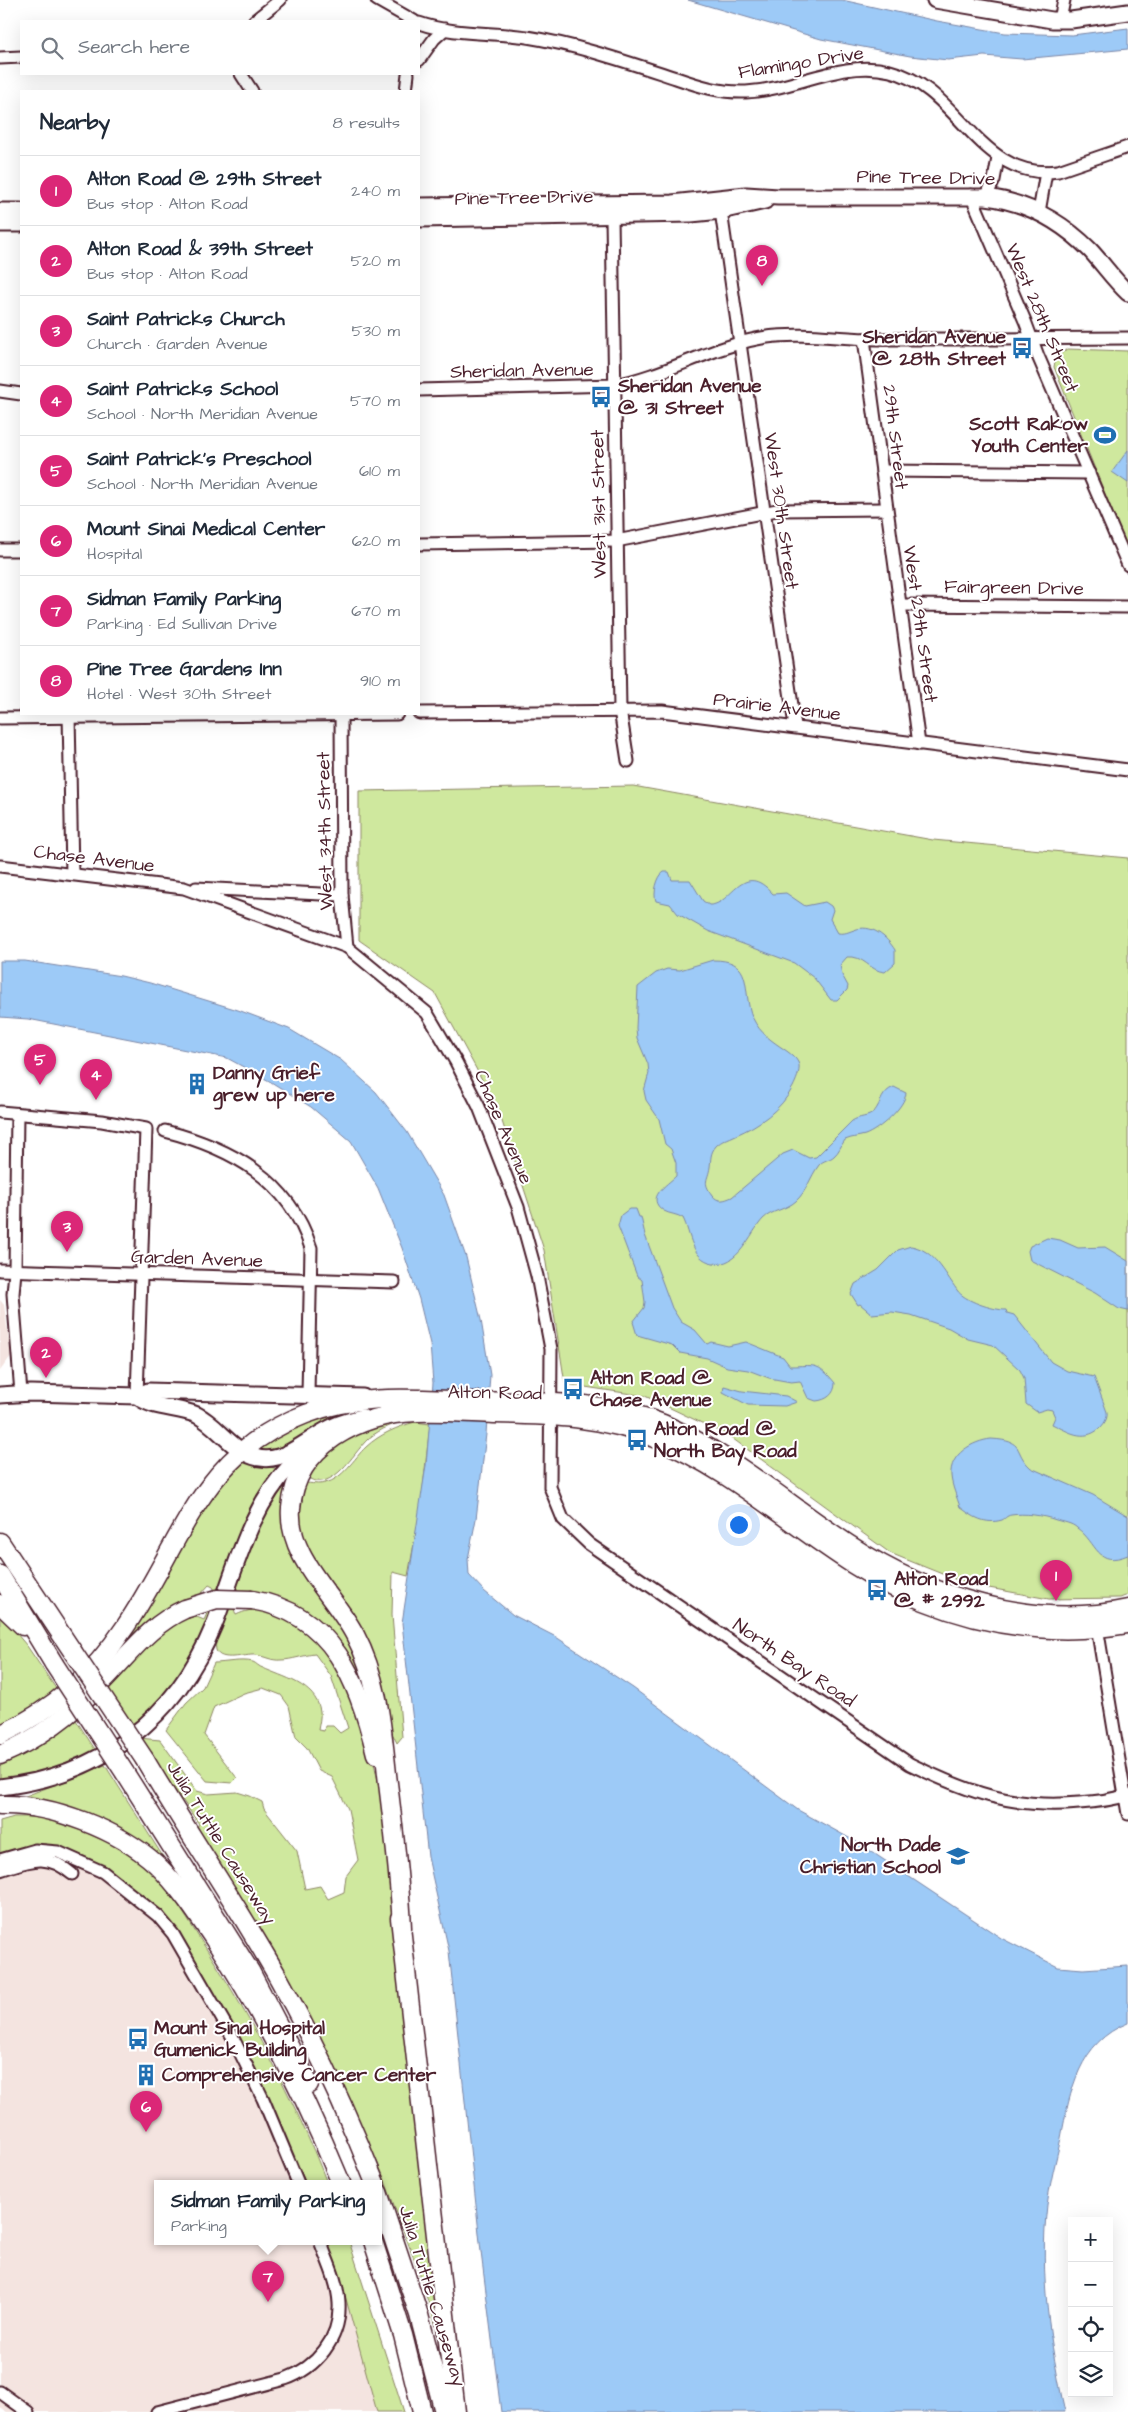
<!DOCTYPE html>
<html lang="en">
<head>
<meta charset="utf-8">
<style>
	body { margin:0; font-family:"Architects Daughter",sans-serif; background:#f2f2f3; color:#1f2937 }
	.controls { position:absolute; right:15px; bottom:15px; display:grid; overflow:hidden; border-radius:0px; box-shadow:0 5px 20px #0002 }
	.controls button { width:45px; height:45px; display:grid; place-items:center; padding:0; border:0; border-bottom:1px solid #e0e1e3; background:#fff; color:#1f2937; font:25px sans-serif }
	.you { position:absolute; left:738px; top:1524px; width:18px; height:18px; margin:-12px; border:4px solid #fff; border-radius:50%; background:#1a73e8; box-shadow:0 0 0 8px #1a73e833 }
	.badge { display:grid; place-items:center; width:32px; height:32px; border-radius:50%; background:#db2777; color:#fff; font-size:16px; font-weight:700 }
	.pin { position:absolute; translate:-50% -41px; filter:drop-shadow(0 1px 2px #0008) }
	.pin::after { content:''; position:absolute; top:26px; width:18px; height:15px; background:inherit; clip-path:polygon(0 0,100% 0,50% 100%) }
	.popup { position:absolute; left:154px; top:2180px; width:228px; height:65px; box-sizing:border-box; display:grid; place-content:center; border-radius:0px; background:#fff; filter:drop-shadow(0 1px 4px #0005); font-size:16px; white-space:nowrap; color:#747a83 }
	.popup b { font-size:19px; color:#1f2937 }
	.popup::after { content:''; position:absolute; left:50%; top:100%; margin-left:-10px; border:10px solid transparent; border-top-color:#fff }
	.list { margin:0; padding:0; list-style:none }
	h2 { display:flex; justify-content:space-between; align-items:center; height:65px; margin:0; padding:0 20px; font-size:21px }
	h2 small { font-size:16px; font-weight:400; color:#747a83 }
	.list li { display:grid; grid-template-columns:32px 1fr auto; gap:15px; align-items:center; box-sizing:border-box; height:70px; padding:0 20px; border-top:1px solid #e0e1e3 }
	.list b { display:block; font-size:19px; white-space:nowrap }
	.list p { margin:0; font-size:16px; white-space:nowrap; color:#747a83 }
	.list em { font-size:16px; font-style:normal; color:#747a83 }
	.icon { flex:none; width:28px; height:28px; fill:none; stroke:currentColor; stroke-width:2; stroke-linecap:round; stroke-linejoin:round }
	.map { position:relative; flex:none; width:1128px; height:2412px; overflow:hidden }
	.search { position:absolute; background:#fff; box-shadow:0 5px 20px #0002; left:20px; top:20px; width:400px; height:55px; display:flex; align-items:center; gap:12px; box-sizing:border-box; padding:0 18px; border-radius:0px; color:#747a83; font-size:19px }
	.panel { position:absolute; background:#fff; box-shadow:0 5px 20px #0002; left:20px; top:90px; width:400px; height:625px; border-radius:0px }
	.map>svg:first-child { display:block }
</style>
</head>
<body>
<div class="map">
<svg width="1128" height="2412" viewBox="0 0 1128 2412">
	<rect width="100%" height="100%" fill="#fff"/>
	<filter id="ink" filterUnits="userSpaceOnUse"><feTurbulence type="fractalNoise" baseFrequency=".02" numOctaves="2"/><feDisplacementMap in="SourceGraphic" scale="10" xChannelSelector="R" yChannelSelector="G"/><feConvolveMatrix kernelMatrix="1 2 1 2 8 2 1 2 1" color-interpolation-filters="sRGB"/></filter>
	<g filter="url(#ink)">
		<!-- built -->
		<g fill="#f4e4e0">
			<polygon points="0,1300 4,1305 11,1356 0,1371"/>
			<polygon points="0,1824 29,1824 156,1888 313,2183 158,2183 158,2241 333,2241 382,2412 7,2412 0,2408"/>
		</g>
		<!-- green -->
		<g fill="#cfe89e" stroke="#8c8464">
			<polygon points="1067,349 1128,351 1128,551 1054,367 1056,357"/>
			<polygon points="633,786 933,840 1128,858 1128,1595 1120,1598 1049,1599 967,1584 890,1553 729,1436 645,1396 565,1384 544,1250 498,1109 435,993 359,940 359,791"/>
			<path d="M392,1407L361,1412L281,1453H261L259,1450C264,1438 327,1411 341,1409C358,1407 375,1408 392,1407Z"/>
			<path d="M413,1418C396,1423 381,1428 368,1439C353,1453 333,1493 308,1478L316,1461L360,1429Z"/>
			<path d="M415,1422L430,1424L421,1506L408,1576L393,1572L392,1615L402,1737L397,1743L392,1733L383,1681L367,1641L337,1590L306,1548L299,1518L305,1483C311,1483 319,1485 325,1483C343,1479 354,1458 366,1447C380,1434 397,1427 415,1422Z"/>
			<polygon points="242,1461 279,1469 256,1499 226,1579 217,1594 213,1587 209,1585 199,1596 99,1677 203,1502"/>
			<path d="M293,1467L287,1518L358,1649L369,1703C353,1656 328,1614 278,1598C264,1594 247,1594 232,1593L251,1534Z"/>
			<path d="M229,1606H233L236,1615C254,1607 262,1609 280,1616C347,1644 369,1736 382,1800L441,2341L414,2259L382,2173L331,2058L276,1956L197,1827L199,1824L139,1738L160,1740L197,1791L208,1794L237,1792L250,1796L262,1802L264,1809L297,1851L305,1889L320,1886L328,1899L344,1892L346,1876L358,1860L348,1809L332,1777L319,1771L307,1748L296,1737L289,1706L281,1695L263,1688L244,1693L214,1707L204,1735L237,1778L232,1783L207,1781L166,1730L186,1703L203,1687L214,1663C225,1663 241,1659 253,1662C256,1663 259,1667 263,1668C282,1677 316,1684 320,1711C321,1716 319,1724 318,1730L324,1731L325,1726H333L340,1733L348,1728L331,1676L315,1654C304,1655 292,1660 281,1660C271,1661 265,1656 255,1655C246,1654 220,1663 216,1650C213,1641 226,1615 229,1606Z"/>
			<polygon points="216,1608 185,1675 134,1731 107,1690 154,1639 166,1629 192,1615 204,1620 209,1609"/>
			<polygon points="0,1614 27,1646 59,1693 0,1730"/>
			<polygon points="74,1717 98,1754 0,1785 0,1760"/>
			<polygon points="105,1765 174,1874 23,1797"/>
			<path d="M14,1817C28,1817 42,1816 55,1821C74,1827 126,1849 141,1861C165,1882 183,1912 200,1939C250,2016 294,2098 327,2183H303L184,1943L153,1904L117,1875L78,1854L45,1844L24,1847L0,1855V1821Z"/>
			<polygon points="326,2241 349,2241 404,2412 377,2412 343,2288"/>
		</g>
		<!-- water -->
		<g fill="#9dcaf7" stroke="#7c86a5">
			<polygon points="688,0 842,0 937,21 1005,33 1072,35 1128,28 1128,49 1022,59 984,56 948,60 910,56 821,39"/>
			<polygon points="1128,450 1128,483 1112,472"/>
			<path d="M664,872H669L672,880H690L703,901L709,905C732,906 742,858 773,894L786,893L805,906L825,902L831,906L833,910L830,919L838,933C845,934 848,932 854,930C871,923 887,937 895,950V963L885,972C869,971 864,955 847,957L840,965L842,975L848,986L847,990L837,1000H831L814,978L794,963L708,931L678,914L670,904L656,901C653,894 657,876 664,872Z"/>
			<path d="M713,960C749,960 744,980 749,1006C756,1043 795,1048 799,1065C800,1072 796,1081 793,1087C781,1110 759,1125 736,1135C728,1139 722,1140 716,1146C710,1153 711,1159 710,1167C708,1181 702,1181 712,1195C718,1203 725,1200 732,1197L783,1154L793,1150L809,1158L816,1157L852,1121C859,1116 868,1118 874,1112C882,1102 881,1092 894,1087L906,1093C905,1107 879,1130 865,1135C858,1137 852,1137 845,1140C841,1145 839,1152 834,1156C830,1160 823,1160 819,1165C810,1177 807,1191 796,1201C786,1210 772,1210 763,1219C750,1233 738,1268 713,1263C691,1259 691,1234 683,1218C677,1214 669,1214 664,1211C644,1198 667,1185 676,1176V1163L671,1149L665,1144L659,1119L646,1100L644,1091L649,1073L648,1064L637,1038L636,1028L638,987L656,973L667,969L680,970Z"/>
			<path d="M0,961H25L121,976L150,983L238,1010L289,1029L341,1060L376,1092L407,1132L444,1195L466,1257L481,1320L490,1375L486,1434L476,1519L468,1559L469,1575L484,1591L513,1615L556,1637L633,1688L798,1810L860,1844L1001,1938L1058,1967L1083,1969L1128,1966V2023C1079,2042 1070,2091 1061,2138C1056,2160 1050,2182 1047,2205C1039,2274 1050,2344 1065,2412H501L481,2252L449,1951L428,1857L402,1623L426,1465L433,1383L430,1344L419,1299L402,1248L378,1188L351,1141L311,1107L271,1082L227,1058L28,1019L0,1017Z"/>
			<path d="M629,1209H636L639,1217H641L645,1235L672,1308L681,1322L695,1330L707,1344L711,1342L728,1346L746,1342L783,1357L790,1366C814,1366 817,1361 835,1383C835,1394 827,1400 816,1401L808,1398L800,1381L791,1382L769,1378L748,1370L727,1367L707,1358L680,1353L672,1345L637,1335L633,1322L644,1308L645,1302L642,1280L637,1276L618,1226L621,1215Z"/>
			<polygon points="1047,1238 1060,1240 1078,1248 1105,1247 1128,1261 1128,1311 1119,1309 1095,1293 1030,1260 1028,1251 1030,1246"/>
			<path d="M911,1246C934,1250 944,1272 957,1290C964,1301 993,1310 1006,1310L1007,1313L1014,1315L1051,1362L1067,1371L1094,1377L1107,1412C1108,1419 1104,1424 1099,1429C1083,1442 1069,1432 1052,1424L1055,1417L1052,1410L1047,1409L1037,1412L1026,1404L1024,1378L1020,1370L993,1345L968,1339L949,1328L911,1315L892,1312L872,1314L860,1304L858,1305L851,1294L855,1284L878,1270L898,1250Z"/>
			<polygon points="724,1386 742,1391 786,1396 797,1402 785,1406 748,1405 723,1392"/>
			<path d="M991,1439C1027,1441 1012,1451 1031,1468L1093,1495L1128,1516V1555C1096,1568 1098,1543 1077,1528C1072,1523 1063,1522 1056,1520C1042,1515 1024,1513 1011,1515C1006,1516 1006,1518 1002,1520C985,1525 973,1517 960,1507C957,1497 952,1487 951,1476C949,1454 973,1441 991,1439Z"/>
		</g>
		<g fill="none" stroke-linecap="round" stroke-linejoin="round">
			<!-- minor casing -->
			<g stroke="#4a1f2b" stroke-width="15">
				<g id="minor">
					<polyline points="377,0 414,21"/>
					<polyline points="1060,20 1064,0"/>
					<polyline points="254,21 280,0"/>
					<path d="M419,23C453,35 492,32 527,37C578,45 627,62 676,78C699,86 721,93 746,92C794,90 841,59 890,71C960,88 979,182 1058,171L1128,147"/>
					<polyline points="0,58 21,57"/>
					<polyline points="419,60 434,39 445,29"/>
					<polyline points="241,74 252,91"/>
					<polyline points="406,91 408,74"/>
					<polyline points="971,195 1025,321 1038,356 1128,565"/>
					<polyline points="986,197 994,180 998,158"/>
					<polyline points="721,211 795,726"/>
					<polyline points="1039,212 1046,172"/>
					<polyline points="612,217 620,710 628,761"/>
					<polyline points="864,339 919,744"/>
					<path d="M419,390L615,385C667,375 714,345 767,337C803,332 841,339 877,339C961,339 1044,339 1128,338"/>
					<polyline points="0,391 21,394"/>
					<polyline points="882,471 1089,473"/>
					<polyline points="419,544 616,541 777,510 886,509"/>
					<polyline points="0,550 21,550"/>
					<polyline points="901,605 1128,607"/>
					<polyline points="419,713 662,711 1128,770"/>
					<polyline points="69,714 72,874"/>
					<polyline points="341,714 342,895 347,947"/>
					<polyline points="0,718 397,714"/>
					<path d="M0,866L184,888L347,947L427,1013L456,1062L479,1107L518,1207L537,1276L551,1349L550,1487L563,1519L589,1544L910,1764C967,1792 1014,1809 1079,1803C1095,1802 1112,1800 1128,1795"/>
					<polyline points="196,888 342,895"/>
					<polyline points="0,1112 102,1121 146,1129 137,1396"/>
					<polyline points="17,1114 15,1271 13,1294 21,1393"/>
					<path d="M165,1131C231,1148 289,1179 311,1248L308,1394"/>
					<polyline points="0,1270 394,1282"/>
					<polyline points="1096,1621 1128,1814"/>
					<polyline points="0,1860 35,1850 58,1852 103,1872 158,1916 173,1934 232,2036 263,2099 298,2183"/>
					<path d="M0,1870C29,1861 46,1851 72,1874"/>
					<polyline points="0,2392 28,2412"/>
					<path d="M157,2412L285,2379C316,2368 341,2339 339,2303C338,2282 327,2260 320,2241"/>
				</g>
			</g>
			<!-- major casing -->
			<g stroke="#4a1f2b" stroke-width="19">
				<g id="major">
					<polyline points="935,0 1052,20 1071,20 1128,12"/>
					<path d="M419,206L672,203L746,195L778,197H986C1026,202 1061,221 1090,250C1103,264 1114,280 1128,293"/>
					<polyline points="0,211 21,211"/>
					<polyline points="419,219 691,214 721,211 765,201"/>
					<polyline points="0,224 21,224"/>
					<polyline points="0,1395 31,1393 137,1396 148,1391 363,1397"/>
					<path d="M137,1396C154,1410 177,1406 197,1415C215,1424 227,1443 245,1453C278,1471 301,1442 330,1428C340,1422 352,1420 362,1417"/>
					<path d="M0,1787C100,1776 176,1719 214,1625C235,1572 249,1508 290,1466C299,1456 311,1447 322,1439"/>
				</g>
			</g>
			<!-- highway casing -->
			<g stroke="#4a1f2b" stroke-width="21">
				<g id="highway">
					<polyline points="0,1542 73,1652"/>
					<polyline points="0,1575 54,1664"/>
					<path d="M252,1600C333,1613 359,1682 376,1754"/>
					<polyline points="0,1604 23,1626"/>
					<path d="M0,1735C51,1711 94,1674 125,1627C183,1542 199,1454 306,1414C360,1393 416,1399 472,1401C537,1403 602,1398 663,1424C731,1454 787,1504 848,1544C929,1597 1031,1630 1128,1609"/>
					<path d="M0,1755C38,1739 74,1712 102,1682C129,1655 149,1625 185,1609"/>
					<path d="M145,1760C188,1833 236,1903 278,1977C315,2043 347,2112 375,2183"/>
					<polyline points="125,1773 250,1971 309,2084"/>
					<path d="M0,1805C50,1803 119,1830 156,1864C179,1886 198,1915 216,1942C265,2017 307,2100 341,2183"/>
					<polyline points="400,1918 456,2412"/>
					<path d="M402,1928C400,1880 394,1832 388,1783C382,1732 380,1682 355,1635C334,1594 287,1558 291,1508C296,1445 360,1414 417,1412C443,1411 468,1413 494,1414C550,1415 604,1416 657,1439C754,1479 826,1563 924,1601C989,1627 1059,1636 1128,1624"/>
					<polyline points="378,2192 419,2315 444,2412"/>
					<polyline points="373,2241 403,2335 422,2412"/>
				</g>
			</g>
			<!-- minor -->
			<use href="#minor" stroke="#fff" stroke-width="11"/>
			<!-- major -->
			<use href="#major" stroke="#fff" stroke-width="15"/>
			<!-- highway -->
			<use href="#highway" stroke="#fff" stroke-width="18"/>
			<!-- highway-bridge casing -->
			<g stroke="#4a1f2b" stroke-width="21" stroke-linecap="butt">
				<g id="highway-bridge">
					<polyline points="185,1609 217,1599 252,1600"/>
					<polyline points="73,1652 145,1760"/>
					<polyline points="54,1664 125,1773"/>
				</g>
			</g>
			<!-- highway-bridge -->
			<use href="#highway-bridge" stroke="#fff" stroke-width="18"/>
		</g>
	</g>
	<!-- icons -->
	<defs>
		<g id="bus-bare" transform="scale(1.725)"><path d="M-5-6H5V4H4V6H2V4H-2V6H-4V4H-5ZM-3.5-4V0h7V-4ZM-3.5 1.2v1.5H-2V1.2ZM2 1.2v1.5H3.5V1.2Z" fill="#1f6fb2" stroke="#fff" stroke-width="2.5" paint-order="stroke"/></g>
		<g id="stadium-bare" transform="scale(1.725)"><path d="M0-5a6.5 5 0 1 0 0 10a6.5 5 0 1 0 0-10ZM-3.5-1.8h7v3.6h-7Z" fill="#1f6fb2" stroke="#fff" stroke-width="2.5" paint-order="stroke"/></g>
		<g id="building-bare" transform="scale(1.725)"><path d="M-4-6H4V6H1V3H-1V6H-4ZM-2.5-4.3h1.7v1.8h-1.7ZM.8-4.3h1.7v1.8H.8ZM-2.5-1h1.7V.8h-1.7ZM.8-1h1.7V.8H.8Z" fill="#1f6fb2" stroke="#fff" stroke-width="2.5" paint-order="stroke"/></g>
		<g id="school-bare" transform="scale(1.725)"><path d="M0-5L7-2L0 1L-7-2ZM-4 1L0 2.5L4 1V4Q0 6-4 4Z" fill="#1f6fb2" stroke="#fff" stroke-width="2.5" paint-order="stroke"/></g>
	</defs>
	<g fill-rule="evenodd">
		<use href="#bus-bare" x="1022" y="348"/>
		<use href="#bus-bare" x="601" y="397"/>
		<use href="#stadium-bare" x="1105" y="435"/>
		<use href="#building-bare" x="197" y="1084"/>
		<use href="#bus-bare" x="573" y="1389"/>
		<use href="#bus-bare" x="637" y="1440"/>
		<use href="#bus-bare" x="877" y="1590"/>
		<use href="#school-bare" x="958" y="1856"/>
		<use href="#bus-bare" x="138" y="2039"/>
		<use href="#building-bare" x="146" y="2075"/>
	</g>
	<g text-anchor="middle" dominant-baseline="central" stroke-width="4" stroke-linejoin="round" paint-order="stroke">
		<!-- street labels -->
		<g font-size="19" fill="#4a1f2b" stroke="#fff">
			<text transform="translate(801 63) rotate(-9)">Flamingo Drive</text>
			<text transform="translate(926 178) rotate(1)">Pine Tree Drive</text>
			<text transform="translate(524 198) rotate(-1)">Pine Tree Drive</text>
			<text transform="translate(1042 318) rotate(67)">West 28th Street</text>
			<text transform="translate(522 371) rotate(-1)">Sheridan Avenue</text>
			<text transform="translate(895 437) rotate(83)">29th Street</text>
			<text transform="translate(599 504) rotate(-91)">West 31st Street</text>
			<text transform="translate(781 511) rotate(82)">West 30th Street</text>
			<text transform="translate(1014 588) rotate(1)">Fairgreen Drive</text>
			<text transform="translate(920 624) rotate(82)">West 29th Street</text>
			<text transform="translate(777 707) rotate(7)">Prairie Avenue</text>
			<text transform="translate(325 831) rotate(-91)">West 34th Street</text>
			<text transform="translate(94 859) rotate(7)">Chase Avenue</text>
			<text transform="translate(503 1127) rotate(67)">Chase Avenue</text>
			<text transform="translate(197 1259) rotate(2)">Garden Avenue</text>
			<text transform="translate(495 1393) rotate(1)">Alton Road</text>
			<text transform="translate(794 1663) rotate(34)">North Bay Road</text>
			<text transform="translate(221 1843) rotate(58)">Julia Tuttle Causeway</text>
			<text transform="translate(432 2296) rotate(73)">Julia Tuttle Causeway</text>
		</g>
		<!-- poi labels -->
		<g font-size="19" font-weight="bold" fill="#4a1f2b" stroke="#fff" text-anchor="start">
			<text x="1006" y="337" text-anchor="end">Sheridan Avenue<tspan x="1006" dy="22">@ 28th Street</tspan></text>
			<text x="618" y="386">Sheridan Avenue<tspan x="618" dy="22">@ 31 Street</tspan></text>
			<text x="1088" y="424" text-anchor="end">Scott Rakow<tspan x="1088" dy="22">Youth Center</tspan></text>
			<text x="213" y="1073">Danny Grief<tspan x="213" dy="22">grew up here</tspan></text>
			<text x="590" y="1378">Alton Road @<tspan x="590" dy="22">Chase Avenue</tspan></text>
			<text x="654" y="1429">Alton Road @<tspan x="654" dy="22">North Bay Road</tspan></text>
			<text x="894" y="1579">Alton Road<tspan x="894" dy="22">@ # 2992</tspan></text>
			<text x="941" y="1845" text-anchor="end">North Dade<tspan x="941" dy="22">Christian School</tspan></text>
			<text x="154" y="2028">Mount Sinai Hospital<tspan x="154" dy="22">Gumenick Building</tspan></text>
			<text x="162" y="2075">Comprehensive Cancer Center</text>
		</g>
	</g>
</svg>
<div class="controls">
<button>+</button>
<button>−</button>
<button><svg class="icon" aria-label="locate" viewBox="0 0 24 24"><circle cx="12" cy="12" r="6"/><path d="M12 2v4M12 18v4M2 12h4M18 12h4"/></svg></button>
<button><svg class="icon" aria-label="layers" viewBox="0 0 24 24"><path d="M12 4l9 5-9 5-9-5zM3 14l9 5 9-5"/></svg></button>
</div>
<div class="you"></div>
<div class="pin badge" style="left:1056px;top:1601px">1</div>
<div class="pin badge" style="left:46px;top:1378px">2</div>
<div class="pin badge" style="left:67px;top:1252px">3</div>
<div class="pin badge" style="left:96px;top:1100px">4</div>
<div class="pin badge" style="left:40px;top:1085px">5</div>
<div class="pin badge" style="left:146px;top:2132px">6</div>
<div class="pin badge" style="left:268px;top:2302px">7</div>
<div class="popup"><b>Sidman Family Parking</b>Parking</div>
<div class="pin badge" style="left:762px;top:286px">8</div>
<div class="search"><svg class="icon" aria-label="search" viewBox="0 0 24 24"><circle cx="10" cy="10" r="6"/><path d="M15 15l6 6"/></svg>Search here</div>
<section class="panel">
<h2>Nearby<small>8 results</small></h2>
<ul class="list">
<li><span class="badge">1</span><div><b>Alton Road @ 29th Street</b><p>Bus stop · Alton Road</p></div><em>240 m</em></li>
<li><span class="badge">2</span><div><b>Alton Road &amp; 39th Street</b><p>Bus stop · Alton Road</p></div><em>520 m</em></li>
<li><span class="badge">3</span><div><b>Saint Patricks Church</b><p>Church · Garden Avenue</p></div><em>530 m</em></li>
<li><span class="badge">4</span><div><b>Saint Patricks School</b><p>School · North Meridian Avenue</p></div><em>570 m</em></li>
<li><span class="badge">5</span><div><b>Saint Patrick's Preschool</b><p>School · North Meridian Avenue</p></div><em>610 m</em></li>
<li><span class="badge">6</span><div><b>Mount Sinai Medical Center</b><p>Hospital</p></div><em>620 m</em></li>
<li><span class="badge">7</span><div><b>Sidman Family Parking</b><p>Parking · Ed Sullivan Drive</p></div><em>670 m</em></li>
<li><span class="badge">8</span><div><b>Pine Tree Gardens Inn</b><p>Hotel · West 30th Street</p></div><em>910 m</em></li>
</ul>
</section>
</div>
</body>
</html>
